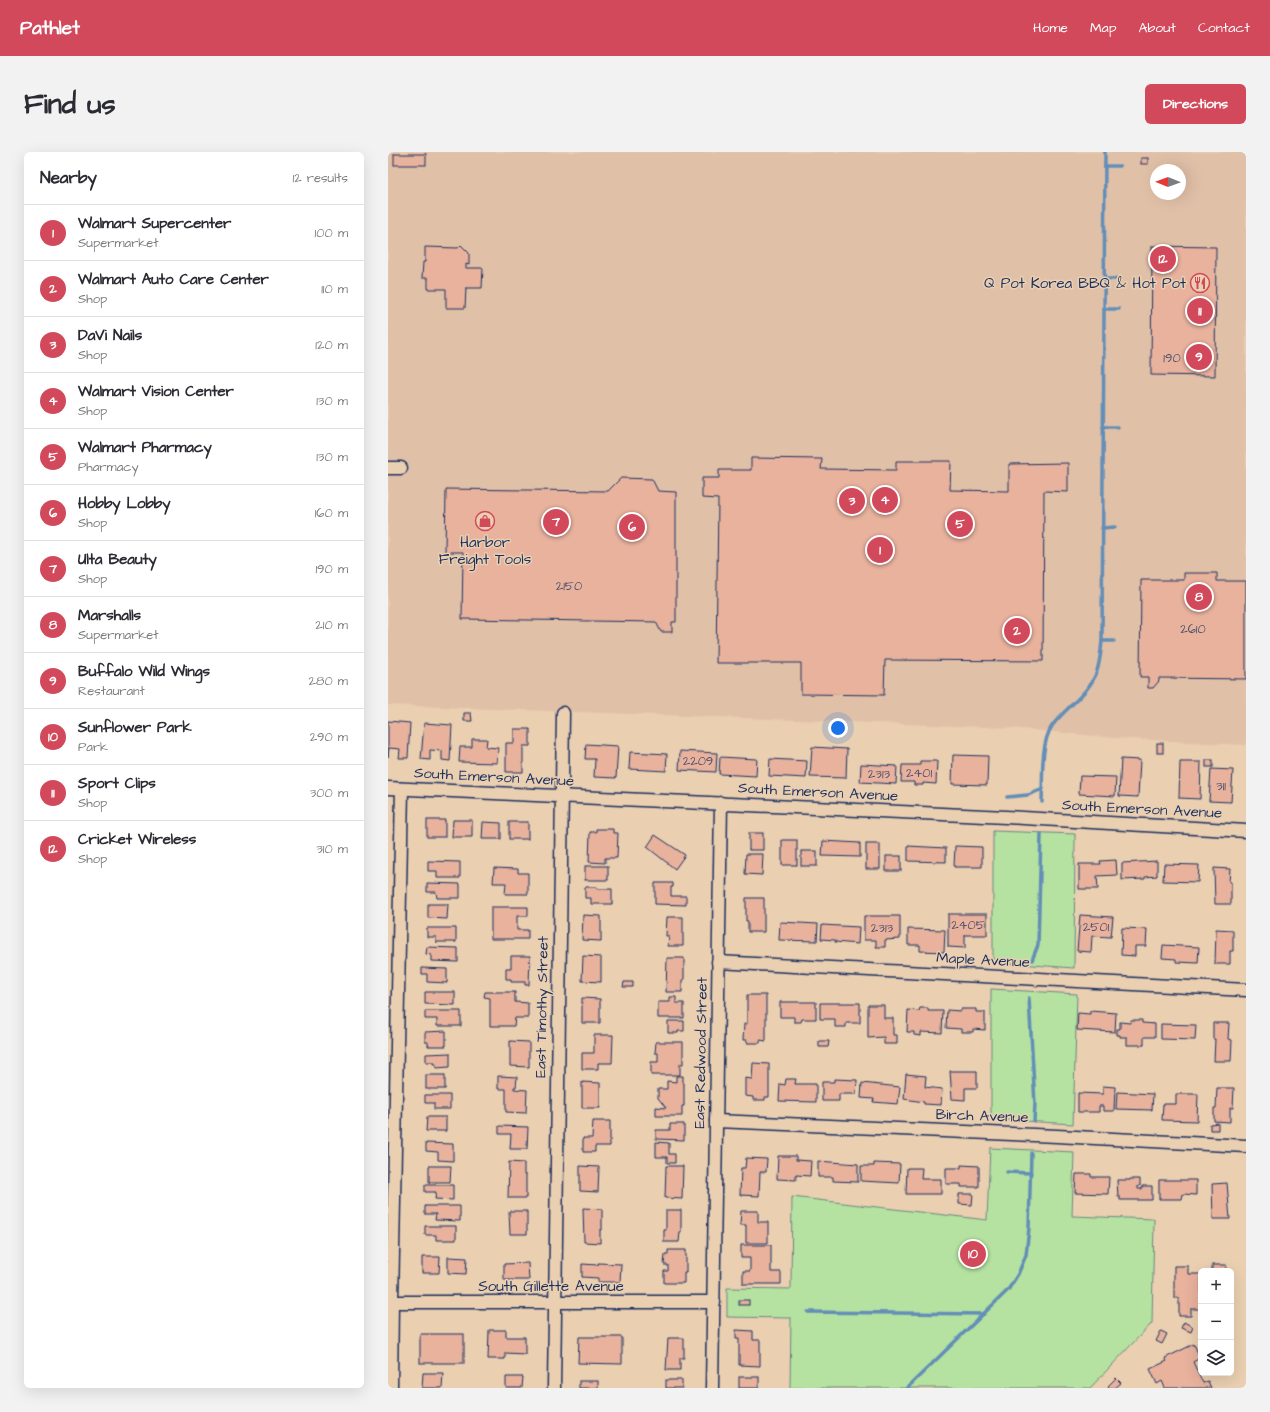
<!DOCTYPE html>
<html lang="en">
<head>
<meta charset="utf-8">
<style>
	body { margin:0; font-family:"Architects Daughter",sans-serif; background:#f2f2f3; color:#2b2b33 }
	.controls { position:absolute; right:12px; bottom:12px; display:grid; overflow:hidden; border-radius:6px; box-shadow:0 4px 16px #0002 }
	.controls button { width:36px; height:36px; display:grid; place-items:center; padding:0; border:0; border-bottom:1px solid #e1e1e2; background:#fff; color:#2b2b33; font:20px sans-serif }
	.compass { position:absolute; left:762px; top:12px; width:36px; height:36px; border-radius:50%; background:#fff; box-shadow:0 4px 16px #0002; rotate:271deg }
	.you { position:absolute; left:450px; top:576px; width:14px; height:14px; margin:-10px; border:3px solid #fff; border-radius:50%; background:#1a73e8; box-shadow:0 0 0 6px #1a73e833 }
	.badge { display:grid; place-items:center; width:26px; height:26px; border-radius:50%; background:#d1495b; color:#fff; font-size:13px; font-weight:700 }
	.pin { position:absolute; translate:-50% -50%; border:2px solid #fff; box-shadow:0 1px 4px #0006 }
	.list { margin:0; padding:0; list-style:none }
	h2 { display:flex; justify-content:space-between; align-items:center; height:52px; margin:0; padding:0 16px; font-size:17px }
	h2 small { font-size:13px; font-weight:400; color:#7c7c81 }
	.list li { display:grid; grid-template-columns:26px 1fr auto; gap:12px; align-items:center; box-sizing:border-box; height:56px; padding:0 16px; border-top:1px solid #e1e1e2 }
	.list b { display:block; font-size:15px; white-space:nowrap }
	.list p { margin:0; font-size:13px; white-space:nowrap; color:#7c7c81 }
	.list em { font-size:13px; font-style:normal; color:#7c7c81 }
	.icon { flex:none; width:22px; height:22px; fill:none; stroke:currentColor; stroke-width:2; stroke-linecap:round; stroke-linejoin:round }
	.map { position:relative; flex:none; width:858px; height:1236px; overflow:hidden; border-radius:6px }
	header { display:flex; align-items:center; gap:24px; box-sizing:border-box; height:56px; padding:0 20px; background:#d1495b; color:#fff }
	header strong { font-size:19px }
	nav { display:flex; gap:22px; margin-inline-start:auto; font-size:14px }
	.intro { display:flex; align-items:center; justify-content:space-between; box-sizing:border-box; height:96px; padding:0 24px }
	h1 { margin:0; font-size:28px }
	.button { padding:10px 18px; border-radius:6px; background:#d1495b; color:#fff; font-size:14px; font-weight:700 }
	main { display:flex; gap:24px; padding:0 24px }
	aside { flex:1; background:#fff; border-radius:6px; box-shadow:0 4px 16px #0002 }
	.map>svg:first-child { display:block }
</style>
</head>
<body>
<header>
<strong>Pathlet</strong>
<nav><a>Home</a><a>Map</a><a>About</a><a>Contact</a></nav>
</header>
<div class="intro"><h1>Find us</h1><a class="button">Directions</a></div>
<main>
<aside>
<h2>Nearby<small>12 results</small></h2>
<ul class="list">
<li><span class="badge">1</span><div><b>Walmart Supercenter</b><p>Supermarket</p></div><em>100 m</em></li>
<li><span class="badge">2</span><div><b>Walmart Auto Care Center</b><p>Shop</p></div><em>110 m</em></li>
<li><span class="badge">3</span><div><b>DaVi Nails</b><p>Shop</p></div><em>120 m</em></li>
<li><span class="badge">4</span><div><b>Walmart Vision Center</b><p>Shop</p></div><em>130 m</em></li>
<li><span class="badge">5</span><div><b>Walmart Pharmacy</b><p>Pharmacy</p></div><em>130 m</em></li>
<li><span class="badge">6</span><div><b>Hobby Lobby</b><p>Shop</p></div><em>160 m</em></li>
<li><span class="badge">7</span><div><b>Ulta Beauty</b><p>Shop</p></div><em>190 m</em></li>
<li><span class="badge">8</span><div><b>Marshalls</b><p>Supermarket</p></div><em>210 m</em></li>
<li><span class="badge">9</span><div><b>Buffalo Wild Wings</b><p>Restaurant</p></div><em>280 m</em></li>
<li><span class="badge">10</span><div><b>Sunflower Park</b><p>Park</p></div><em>290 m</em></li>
<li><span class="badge">11</span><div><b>Sport Clips</b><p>Shop</p></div><em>300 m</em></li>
<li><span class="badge">12</span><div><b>Cricket Wireless</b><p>Shop</p></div><em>310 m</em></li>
</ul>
</aside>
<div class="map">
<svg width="858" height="1236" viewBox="0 0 858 1236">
	<rect width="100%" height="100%" fill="#eacfb1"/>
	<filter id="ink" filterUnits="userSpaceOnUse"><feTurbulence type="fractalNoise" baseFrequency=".025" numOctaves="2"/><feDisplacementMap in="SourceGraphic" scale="8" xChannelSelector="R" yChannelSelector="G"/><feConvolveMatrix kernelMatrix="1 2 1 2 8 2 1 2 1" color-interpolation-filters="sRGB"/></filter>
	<g filter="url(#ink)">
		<!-- built -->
		<path fill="#e1c0a8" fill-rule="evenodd" d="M0,0H858V593L727,586L624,576L0,553ZM768,18H792V42H768Z"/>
		<!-- green -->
		<g fill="#b5e2a0" stroke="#68887f">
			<polygon points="605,679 687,682 686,816 605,810"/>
			<polygon points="603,837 689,842 685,972 603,967"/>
			<polygon points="602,996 686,1000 684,1064 766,1067 764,1171 702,1236 402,1236 403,1166 339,1165 339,1136 403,1137 404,1045 599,1068"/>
		</g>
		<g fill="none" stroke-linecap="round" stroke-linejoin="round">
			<!-- stream -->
			<g stroke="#628eb7" stroke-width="3.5">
				<polyline points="717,14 732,14"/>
				<polyline points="716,127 731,127"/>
				<polyline points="716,157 731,157"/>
				<polyline points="715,275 730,275"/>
				<polyline points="714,376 727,375"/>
				<polyline points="714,489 726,489"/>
				<polyline points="619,645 640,643 655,637"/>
				<path d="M654,650C655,628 652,592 664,574C677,556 699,543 708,522C712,511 713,500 714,489L717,0"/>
				<polyline points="644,808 650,793 653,682"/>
				<polyline points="641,846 647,952 646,969"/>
				<polyline points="619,1020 643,1021"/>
				<polyline points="420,1160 596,1162"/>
				<polyline points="519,1236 620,1138 630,1122 638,1103 641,1076 643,1001"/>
			</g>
		</g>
		<!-- building -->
		<g fill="#e8b29d" stroke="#1b2f5e">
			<rect x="6" y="2" width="32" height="11"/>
			<rect x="753" y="6" width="7" height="6"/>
			<polygon points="73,93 81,101 81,113 78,112 78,116 95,116 94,136 78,136 77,156 58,156 58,137 40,137 40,126 34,126 35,110 37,110 37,95 70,96"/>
			<polygon points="764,94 828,95 827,224 763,223"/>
			<polygon points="363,306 434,307 433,317 508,318 508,309 563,309 562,338 621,339 621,312 680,311 680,340 656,339 655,509 497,508 496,543 413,542 413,511 328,511 330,347 314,346 314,326 331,326 331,318 363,318"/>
			<polygon points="233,326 264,327 270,339 288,340 288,470 284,470 284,480 273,480 268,470 74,467 75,400 57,400 58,337 220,339"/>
			<polygon points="796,421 829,421 829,429 858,429 858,527 771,526 771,529 765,536 760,536 760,525 752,525 753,428 796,428"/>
			<polygon points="76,561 83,561 84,569 76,569"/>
			<polygon points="0,569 22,571 20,606 11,606 12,597 1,596 0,605"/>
			<polygon points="36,571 64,573 62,609 54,608 54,599 42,598 42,608 33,607"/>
			<polygon points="126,577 142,577 142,594 135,594 135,620 118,620 118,591 126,591"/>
			<polygon points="84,587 99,587 98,595 110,596 109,611 71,610 72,595 84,595"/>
			<rect x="769" y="591" width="6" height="10"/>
			<polygon points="198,592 230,594 228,626 206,625 207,607 197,607"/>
			<polygon points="424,595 459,597 458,626 422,625"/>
			<polygon points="292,599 329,601 328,620 291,618"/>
			<polygon points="242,600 279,602 278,619 241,617"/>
			<polygon points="565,603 600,604 599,633 564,632"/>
			<polygon points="332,605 369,607 368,624 331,622"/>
			<polygon points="382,607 419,609 418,626 381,624"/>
			<polygon points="733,607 752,608 750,645 731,644"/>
			<rect x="818" y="608" width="7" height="7"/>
			<polygon points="532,609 549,609 548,632 535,631 535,633 526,633 526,630 513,630 514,613 532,613"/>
			<polygon points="792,610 813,610 812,647 791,646"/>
			<polygon points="473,612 509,614 508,632 472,630"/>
			<polygon points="823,617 845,618 843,650 821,649"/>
			<polygon points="692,624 728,625 727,644 691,642"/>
			<rect x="39" y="668" width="18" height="17"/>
			<polygon points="65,668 84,668 84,685 64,685"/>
			<polygon points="95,670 113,671 113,687 94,687"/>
			<rect x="121" y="670" width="19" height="17"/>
			<polygon points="208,677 225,677 225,681 230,681 229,706 217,706 217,711 201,710 202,680 208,680"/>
			<rect x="361" y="681" width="14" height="17"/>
			<polygon points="267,683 297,703 287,717 259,695"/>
			<rect x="394" y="688" width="15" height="25"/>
			<polygon points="435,689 472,691 472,705 434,704"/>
			<rect x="478" y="692" width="14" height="25"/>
			<polygon points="520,694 558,696 558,710 520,709"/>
			<polygon points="567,694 594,695 594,715 566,715"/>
			<rect x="413" y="699" width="16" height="15"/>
			<polygon points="358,702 375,702 374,723 357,722"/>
			<rect x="498" y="704" width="15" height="15"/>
			<polygon points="728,708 729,723 709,724 710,737 691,737 691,712 713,712 712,709"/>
			<polygon points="40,709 72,710 72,726 49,726 49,719 40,719"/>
			<polygon points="769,709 769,724 757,725 757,727 734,728 734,711"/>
			<polygon points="776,712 811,713 810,730 775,729"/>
			<rect x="197" y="714" width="23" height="14"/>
			<polygon points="106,716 130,717 130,721 140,721 140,742 117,742 118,731 105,731"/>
			<polygon points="826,716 842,717 841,730 843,730 843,752 827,752"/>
			<polygon points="39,731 72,732 72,746 49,746 48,740 39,740"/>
			<polygon points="267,731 285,731 285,735 283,735 283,744 298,744 298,753 267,752"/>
			<polygon points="197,735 209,735 209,737 224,737 224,752 203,752 203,746 197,746"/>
			<polygon points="358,746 376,746 376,780 360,780 360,769 358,769"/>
			<polygon points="40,752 60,752 59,767 40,766"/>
			<polygon points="103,755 140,755 140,764 129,764 129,778 140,778 140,787 103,787"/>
			<polygon points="560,762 599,762 599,783 577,783 577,796 560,795"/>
			<polygon points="195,763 213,764 213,789 194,788"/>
			<polygon points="692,763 725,765 723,785 704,784 703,800 689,799"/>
			<polygon points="476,764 512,764 512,787 497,788 497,795 488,795 488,788 476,788"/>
			<polygon points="279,765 295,765 295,794 280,794 281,784 278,784"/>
			<polygon points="392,770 430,772 429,789 391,788"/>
			<polygon points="434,773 471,775 470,792 447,790 447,788 433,787"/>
			<polygon points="39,776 68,776 68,790 48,790 48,785 39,785"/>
			<polygon points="734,776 759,777 758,794 747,794 747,804 733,803"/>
			<polygon points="520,777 557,778 556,800 532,799 532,793 520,793"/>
			<polygon points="828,777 845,778 845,799 842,799 842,812 827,812"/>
			<polygon points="775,793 811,795 810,811 788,810 788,807 774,806"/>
			<polygon points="39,795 70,796 70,810 43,809 43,803 38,802"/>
			<polygon points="123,804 142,804 141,833 137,833 137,830 123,830 123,827 118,827 118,816 123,816"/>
			<polygon points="195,804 213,805 213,830 194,829"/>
			<polygon points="279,806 296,806 296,828 294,828 294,840 278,840"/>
			<polygon points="34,816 59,817 59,831 39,830 39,822 34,822"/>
			<polygon points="236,830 245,830 245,835 235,835"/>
			<polygon points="37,840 67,840 67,853 37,852"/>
			<polygon points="97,840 127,840 127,850 140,851 140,866 127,866 126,874 102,874 102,846 96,845"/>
			<polygon points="359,843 378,843 378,889 372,888 372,891 359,891 359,888 355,888 356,872 359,872"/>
			<polygon points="282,845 288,845 288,851 296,851 296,866 270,866 270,850 282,850"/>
			<polygon points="194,846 212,847 212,871 194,871"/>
			<polygon points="392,850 428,850 428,867 414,867 413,870 406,870 406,865 392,865"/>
			<polygon points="432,851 472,851 472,871 458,871 458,875 447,875 447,867 432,867"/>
			<polygon points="480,853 496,853 496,866 505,866 505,883 509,883 509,892 496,892 496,885 480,886"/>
			<polygon points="532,856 540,856 540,859 555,859 554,881 533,880 533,884 526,883 526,880 519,880 520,858 531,859"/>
			<polygon points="573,857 588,857 588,860 597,860 597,878 585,877 585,880 573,880 573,877 558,876 559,858 573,859"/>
			<polygon points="37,859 73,859 73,874 49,874 49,867 37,867"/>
			<polygon points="702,859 728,861 727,880 689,878 690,861 702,862"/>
			<polygon points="743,868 754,868 754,871 767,872 767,885 756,885 756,893 739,893 739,885 732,885 732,883 729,883 729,877 732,877 732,870 742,871"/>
			<polygon points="280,869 296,869 296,879 290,879 290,881 280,881"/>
			<polygon points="825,871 841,871 840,887 844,888 843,909 826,909 827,887 825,887"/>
			<polygon points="773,872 808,873 807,888 773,887"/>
			<polygon points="58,879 58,894 40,894 40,890 37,890 37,880"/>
			<polygon points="206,883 225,883 224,911 210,911 210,917 194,917 194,901 206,901"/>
			<polygon points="122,889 141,890 141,915 122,914"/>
			<polygon points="431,889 441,889 440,895 431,895"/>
			<polygon points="268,890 295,890 295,912 292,912 292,923 263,923 263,910 270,910 270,901 267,901"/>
			<polygon points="62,901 62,915 48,916 48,912 45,912 45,910 38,910 38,902"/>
			<polygon points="365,911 381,912 381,945 377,945 377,948 365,948 365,945 357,944 357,926 364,927"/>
			<polygon points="562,919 589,919 589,936 577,936 577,948 564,947"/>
			<polygon points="518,922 538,924 537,935 554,937 553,953 536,952 536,950 516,947"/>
			<rect x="38" y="923" width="19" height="14"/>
			<polygon points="110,924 129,925 128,935 126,935 126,937 139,938 138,961 118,960 118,937 110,937"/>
			<polygon points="288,924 295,924 295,931 296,931 296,954 294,954 294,964 268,964 268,955 278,956 270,946 270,937 279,937 279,929 288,930"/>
			<polygon points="398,927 408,927 407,932 428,932 428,950 391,949 392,932 397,933"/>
			<polygon points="446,927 469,928 468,942 451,942 451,949 434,949 434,930 446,930"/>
			<polygon points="194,930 212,931 212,956 194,956"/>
			<polygon points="474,931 512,935 510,952 485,950 486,947 473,946"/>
			<polygon points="715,934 727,935 726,959 715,959 715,954 711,954 711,960 690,960 690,941 715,942"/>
			<polygon points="829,936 846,936 845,956 842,956 842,970 826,969 826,956 828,956"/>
			<polygon points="729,940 765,942 764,958 728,957"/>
			<polygon points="788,942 810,942 809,969 774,968 775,952 788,952"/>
			<polygon points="37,943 62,943 62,957 46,957 46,951 37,951"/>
			<polygon points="39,965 58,965 58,979 38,979"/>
			<polygon points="205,969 222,969 222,994 207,994 207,1000 195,1000 195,986 204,986"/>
			<polygon points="830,971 830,978 822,978 822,972"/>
			<polygon points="282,972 296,972 296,988 268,987 268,978 282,978"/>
			<polygon points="111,974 140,975 139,997 122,997 123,982 111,982"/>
			<polygon points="268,990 281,991 281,1002 287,1002 287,1011 279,1011 279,1005 268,1005"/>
			<polygon points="38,991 65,992 65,1009 50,1008 50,1000 38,999"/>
			<polygon points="390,1004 408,1004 408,1008 423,1009 422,1024 408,1023 408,1028 389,1027"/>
			<polygon points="358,1006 379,1007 378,1020 372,1020 371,1044 352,1043 353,1016 357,1016"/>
			<polygon points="430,1009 470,1012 470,1030 445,1029 445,1025 430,1025"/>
			<polygon points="121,1010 136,1011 136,1023 138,1023 138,1046 120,1046"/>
			<polygon points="486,1011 512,1012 511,1031 473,1029 473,1014 486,1014"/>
			<polygon points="573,1013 591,1014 591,1035 573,1035 573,1032 558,1032 558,1016 573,1016"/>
			<polygon points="41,1014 63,1014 62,1030 41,1030"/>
			<polygon points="192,1014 211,1015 210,1040 192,1039"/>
			<polygon points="278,1014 295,1014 294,1047 277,1046"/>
			<polygon points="519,1016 534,1016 533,1027 553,1027 553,1042 518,1042"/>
			<polygon points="688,1022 703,1022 703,1025 721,1025 720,1042 687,1041"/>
			<polygon points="742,1027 752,1027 752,1034 750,1034 750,1037 754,1037 754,1034 764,1034 764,1048 732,1048 732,1045 730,1045 729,1028 742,1028"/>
			<polygon points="771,1028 808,1028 808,1043 795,1042 794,1047 771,1047"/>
			<polygon points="839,1031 842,1067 825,1067 824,1032"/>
			<polygon points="37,1033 65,1033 65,1048 47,1047 48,1040 37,1040"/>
			<polygon points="571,1042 585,1042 584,1053 571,1052"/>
			<polygon points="37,1054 72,1054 72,1069 47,1068 48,1062 37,1062"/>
			<polygon points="195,1056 214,1057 214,1078 212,1078 212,1091 196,1090"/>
			<polygon points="278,1058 293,1058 293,1080 292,1080 291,1090 276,1090 276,1078 278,1078"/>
			<polygon points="121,1059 139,1059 139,1082 122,1082"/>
			<polygon points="353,1059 370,1059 370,1070 380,1070 380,1091 358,1091 358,1073 352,1073"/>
			<polygon points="37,1074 68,1074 68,1088 48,1088 48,1083 37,1083"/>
			<polygon points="353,1093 383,1093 383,1120 393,1120 393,1132 355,1132 355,1119 362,1119 362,1106 353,1106"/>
			<polygon points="280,1098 298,1098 298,1120 296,1120 296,1131 276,1131 276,1119 280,1119 280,1113 276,1113 277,1102 280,1102"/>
			<polygon points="34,1105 52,1105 51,1121 34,1121"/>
			<polygon points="60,1105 79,1106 78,1122 60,1121"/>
			<polygon points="140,1111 141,1128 116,1128 116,1112"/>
			<polygon points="210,1111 233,1112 232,1130 210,1130 210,1126 194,1125 194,1112 210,1113"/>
			<rect x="824" y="1113" width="14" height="6"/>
			<polygon points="786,1114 800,1114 800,1122 813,1122 813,1157 803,1157 803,1164 791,1164 791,1146 786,1146"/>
			<rect x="351" y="1148" width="10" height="5"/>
			<polygon points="796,1170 805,1175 803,1180 793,1176"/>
			<polygon points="101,1178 118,1178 118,1185 137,1185 137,1202 117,1201 117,1207 100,1207"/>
			<polygon points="348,1178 365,1179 365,1188 372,1188 372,1214 351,1213 351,1186 348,1186"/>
			<polygon points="773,1179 779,1182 774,1192 768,1189"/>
			<rect x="32" y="1182" width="44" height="29"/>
			<polygon points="191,1185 234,1185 234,1212 190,1211"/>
			<polygon points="280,1186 296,1186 296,1206 292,1206 292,1218 278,1218"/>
			<polygon points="806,1192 812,1206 805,1210 815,1231 820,1229 823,1236 777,1236 774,1229 769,1232 762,1217 779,1209 777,1206"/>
			<polygon points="35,1221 55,1221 54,1236 34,1236"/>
			<polygon points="118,1225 135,1225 134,1236 118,1236"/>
			<rect x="351" y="1225" width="20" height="11"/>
			<polygon points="728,1226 733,1231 727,1236 722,1236 720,1234"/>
			<rect x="278" y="1228" width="16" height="8"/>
			<rect x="191" y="1229" width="19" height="7"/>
		</g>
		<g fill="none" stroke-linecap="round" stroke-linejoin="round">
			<!-- minor casing -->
			<g stroke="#1b2f5e" stroke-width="15">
				<g id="minor">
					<polyline points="0,316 13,316"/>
					<polyline points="0,636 618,665 858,679"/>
					<polyline points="330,810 858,838"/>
					<polyline points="328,969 669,984 858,994"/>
					<polyline points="0,1150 326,1150"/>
					<polyline points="3,1236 4,1150 14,637"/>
					<polyline points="166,1236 175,561"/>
					<polyline points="324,1236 333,651"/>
				</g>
			</g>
			<!-- minor -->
			<use href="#minor" stroke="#eacfb1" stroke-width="12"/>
		</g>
	</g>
	<!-- icons -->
	<defs>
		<g id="restaurant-ring" transform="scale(1)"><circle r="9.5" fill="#eacfb1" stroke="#d1495b" stroke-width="1.5"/><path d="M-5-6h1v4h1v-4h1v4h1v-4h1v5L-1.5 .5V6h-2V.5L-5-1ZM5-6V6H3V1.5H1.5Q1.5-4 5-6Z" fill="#d1495b"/></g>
		<g id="shop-ring" transform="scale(1)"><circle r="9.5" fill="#eacfb1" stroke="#d1495b" stroke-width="1.5"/><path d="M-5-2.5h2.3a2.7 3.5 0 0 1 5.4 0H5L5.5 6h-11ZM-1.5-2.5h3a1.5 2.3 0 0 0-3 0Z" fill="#d1495b"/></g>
	</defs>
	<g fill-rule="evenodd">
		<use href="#restaurant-ring" x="812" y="131"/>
		<use href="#shop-ring" x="97" y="369"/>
	</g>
	<g text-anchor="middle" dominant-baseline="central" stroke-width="3" stroke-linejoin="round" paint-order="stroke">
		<!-- number labels -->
		<g font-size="13" fill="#4e506e">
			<text x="784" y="206">190</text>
			<text x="181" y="434">2150</text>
			<text x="805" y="477">2610</text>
			<text x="310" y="609">2209</text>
			<text x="531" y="621">2401</text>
			<text x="491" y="622">2313</text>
			<text x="833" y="634">311</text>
			<text x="580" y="773">2405</text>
			<text x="708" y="775">2501</text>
			<text x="494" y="776">2313</text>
		</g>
		<!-- poi labels -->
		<g font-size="15" fill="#1b2f5e" stroke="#eacfb1" text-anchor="end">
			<text x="798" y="131">Q Pot Korea BBQ &amp; Hot Pot</text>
			<text x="97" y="390" text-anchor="middle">Harbor<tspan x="97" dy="17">Freight Tools</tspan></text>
		</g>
		<!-- street labels -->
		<g font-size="15" fill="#1b2f5e" stroke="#eacfb1">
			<text transform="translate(106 625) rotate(3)">South Emerson Avenue</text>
			<text transform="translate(430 640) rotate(3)">South Emerson Avenue</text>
			<text transform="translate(754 657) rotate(3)">South Emerson Avenue</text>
			<text transform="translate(595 808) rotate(3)">Maple Avenue</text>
			<text transform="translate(154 855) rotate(-89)">East Timothy Street</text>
			<text transform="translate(313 901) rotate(-89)">East Redwood Street</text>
			<text transform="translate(594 964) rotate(2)">Birch Avenue</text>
			<text x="163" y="1134">South Gillette Avenue</text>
		</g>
	</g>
</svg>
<div class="controls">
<button>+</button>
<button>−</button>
<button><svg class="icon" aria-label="layers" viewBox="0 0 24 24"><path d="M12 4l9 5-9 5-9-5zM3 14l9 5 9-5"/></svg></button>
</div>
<svg class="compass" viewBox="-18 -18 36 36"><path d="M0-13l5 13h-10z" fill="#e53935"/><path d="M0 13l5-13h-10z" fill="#7c7c81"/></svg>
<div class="you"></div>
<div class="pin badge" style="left:492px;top:398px">1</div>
<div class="pin badge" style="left:629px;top:479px">2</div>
<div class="pin badge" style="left:464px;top:349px">3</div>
<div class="pin badge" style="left:497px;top:348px">4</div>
<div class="pin badge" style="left:572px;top:372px">5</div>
<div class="pin badge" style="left:244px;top:375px">6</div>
<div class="pin badge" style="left:168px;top:370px">7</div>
<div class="pin badge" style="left:811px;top:445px">8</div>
<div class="pin badge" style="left:811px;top:205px">9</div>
<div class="pin badge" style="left:585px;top:1102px">10</div>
<div class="pin badge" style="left:812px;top:159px">11</div>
<div class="pin badge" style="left:775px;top:107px">12</div>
</div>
</main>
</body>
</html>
